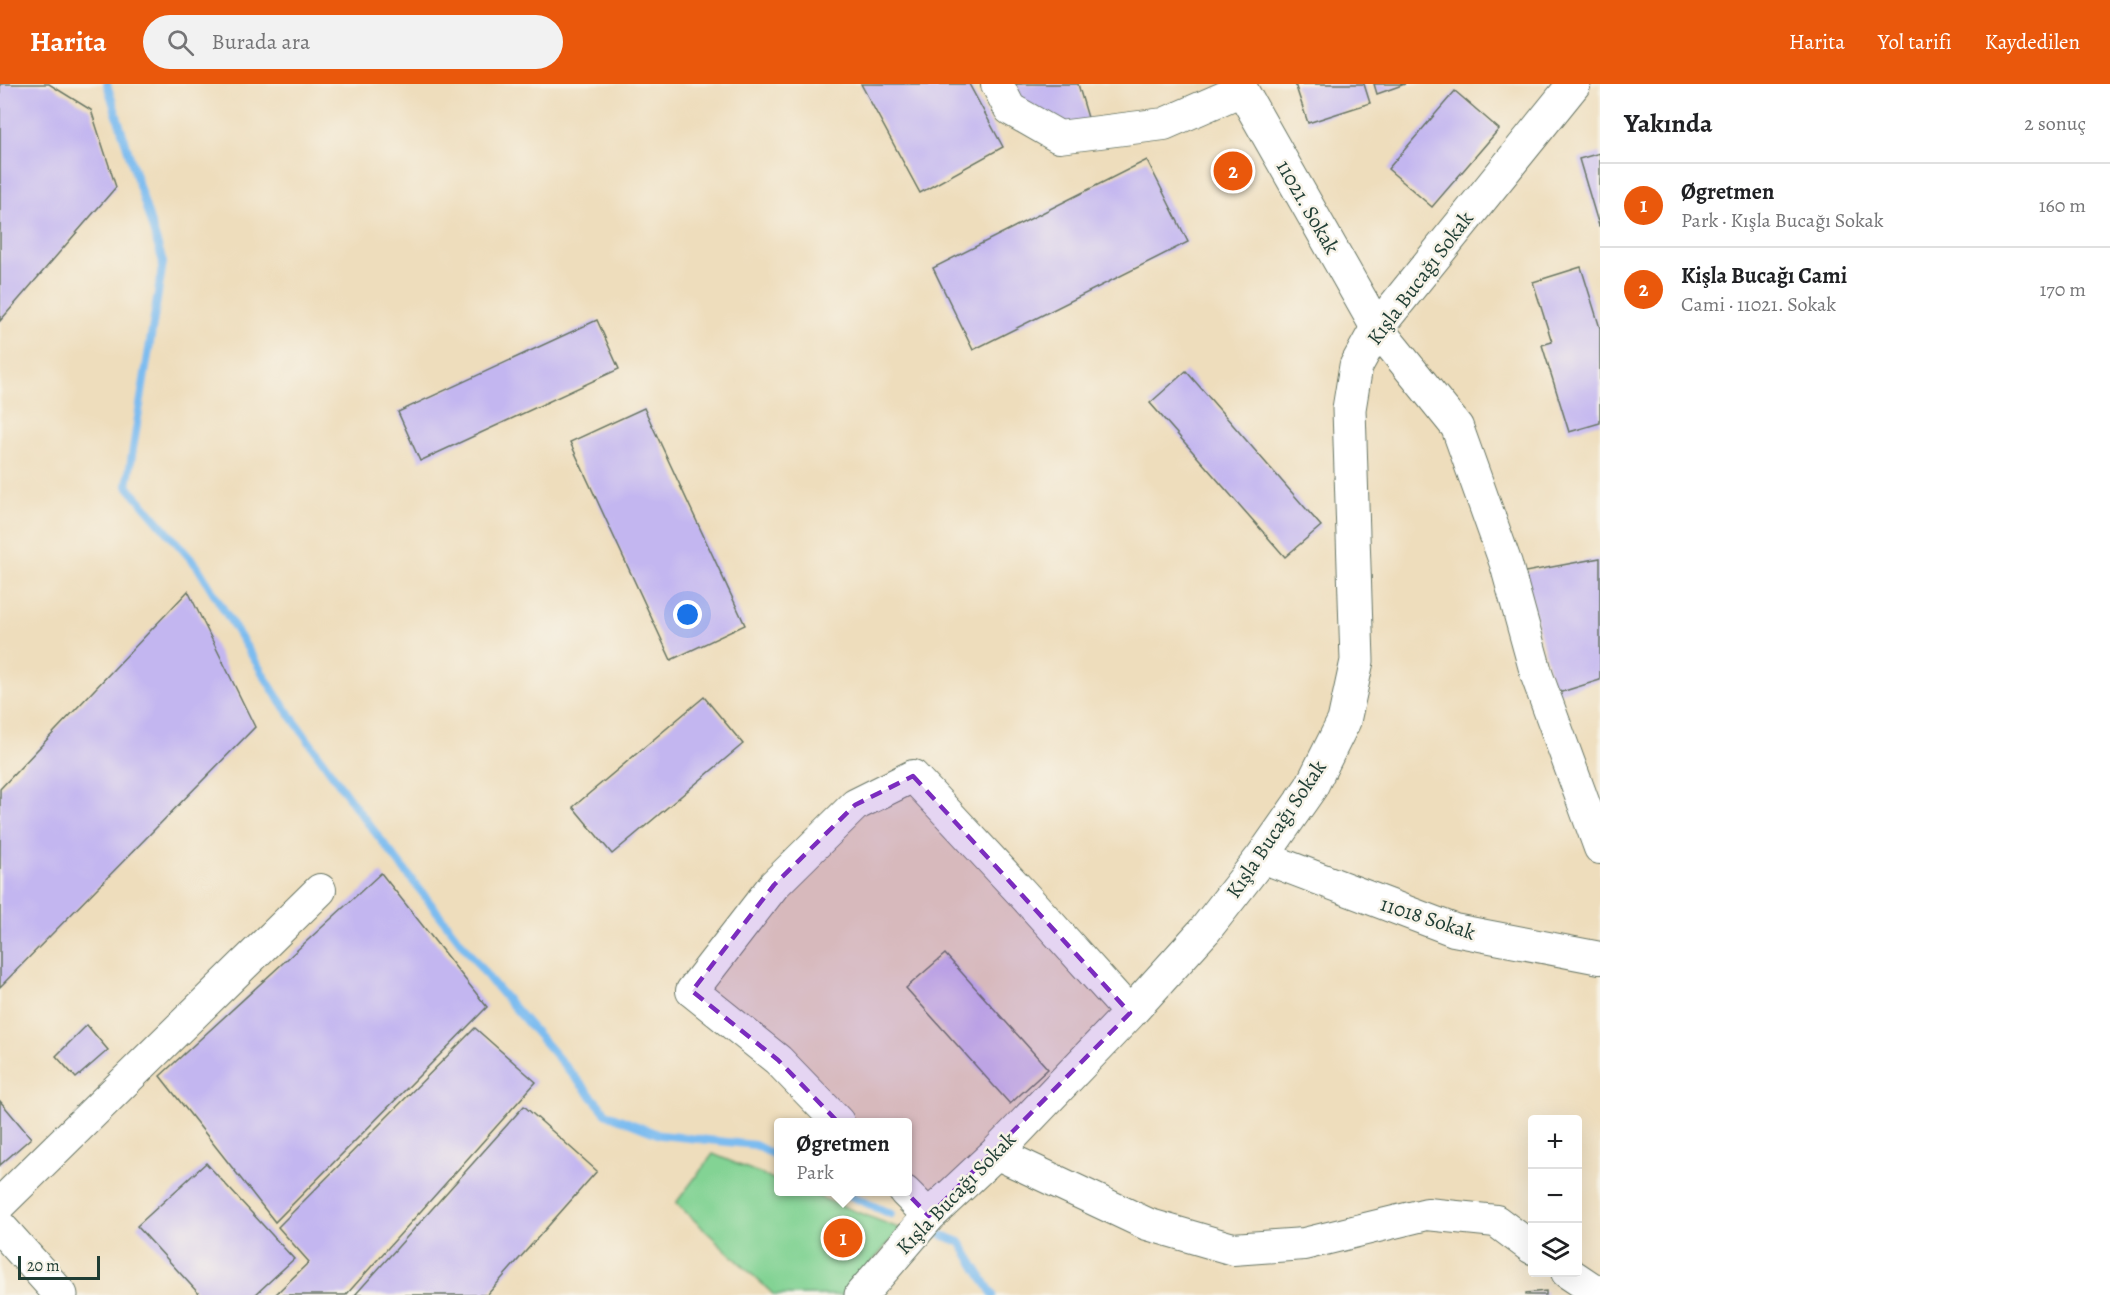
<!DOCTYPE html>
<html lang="tr">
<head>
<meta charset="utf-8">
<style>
	body { margin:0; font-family:Alegreya,serif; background:#f2f2f2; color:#202124 }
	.controls { position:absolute; right:18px; bottom:18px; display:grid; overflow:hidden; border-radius:6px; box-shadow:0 6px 24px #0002 }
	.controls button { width:54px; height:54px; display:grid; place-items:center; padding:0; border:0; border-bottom:2px solid #e0e0e0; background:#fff; color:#202124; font:30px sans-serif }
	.scale { position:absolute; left:18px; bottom:15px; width:82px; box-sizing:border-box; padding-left:6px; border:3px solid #1f3d34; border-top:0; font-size:16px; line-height:21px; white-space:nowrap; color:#1f3d34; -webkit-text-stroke:4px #f7f3e8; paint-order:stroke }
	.you { position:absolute; left:688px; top:531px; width:21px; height:21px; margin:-15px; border:4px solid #fff; border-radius:50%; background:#1a73e8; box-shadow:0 0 0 9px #1a73e833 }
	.badge { display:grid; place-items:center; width:39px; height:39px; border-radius:50%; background:#ea580c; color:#fff; font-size:20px; font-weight:700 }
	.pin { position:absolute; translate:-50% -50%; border:3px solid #fff; box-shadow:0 2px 6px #0006 }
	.popup { position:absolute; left:774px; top:1034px; width:138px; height:78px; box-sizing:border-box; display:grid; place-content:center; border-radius:6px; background:#fff; filter:drop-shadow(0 2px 4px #0005); font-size:20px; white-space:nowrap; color:#757577 }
	.popup b { font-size:22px; color:#202124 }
	.popup::after { content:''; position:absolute; left:50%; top:100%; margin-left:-12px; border:12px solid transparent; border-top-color:#fff }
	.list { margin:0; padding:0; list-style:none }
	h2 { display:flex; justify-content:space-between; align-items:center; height:78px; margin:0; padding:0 24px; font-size:26px }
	h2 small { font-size:20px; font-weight:400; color:#757577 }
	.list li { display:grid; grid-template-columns:39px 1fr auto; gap:18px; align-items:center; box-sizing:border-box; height:84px; padding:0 24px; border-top:2px solid #e0e0e0 }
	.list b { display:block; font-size:22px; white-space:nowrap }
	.list p { margin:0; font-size:20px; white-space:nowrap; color:#757577 }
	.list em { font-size:20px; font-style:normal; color:#757577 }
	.icon { flex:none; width:33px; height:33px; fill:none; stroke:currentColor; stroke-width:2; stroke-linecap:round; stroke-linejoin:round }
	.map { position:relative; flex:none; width:1600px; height:1211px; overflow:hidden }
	header { display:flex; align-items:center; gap:36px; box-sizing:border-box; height:84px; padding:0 30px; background:#ea580c; color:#fff }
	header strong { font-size:28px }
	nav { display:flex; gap:33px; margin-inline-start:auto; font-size:21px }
	.search { width:420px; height:54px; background:#f2f2f2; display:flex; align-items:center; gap:15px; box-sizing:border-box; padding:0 21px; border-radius:33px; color:#757577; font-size:22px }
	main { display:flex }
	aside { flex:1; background:#fff }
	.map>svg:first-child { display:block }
</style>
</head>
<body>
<header>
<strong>Harita</strong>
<div class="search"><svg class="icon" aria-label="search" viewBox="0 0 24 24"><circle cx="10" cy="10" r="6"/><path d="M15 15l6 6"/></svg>Burada ara</div>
<nav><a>Harita</a><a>Yol tarifi</a><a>Kaydedilen</a></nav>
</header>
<main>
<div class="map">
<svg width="1600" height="1211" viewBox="0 0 1600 1211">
	<rect width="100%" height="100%" fill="#f7f3e8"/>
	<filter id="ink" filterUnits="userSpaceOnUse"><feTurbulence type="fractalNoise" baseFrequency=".0167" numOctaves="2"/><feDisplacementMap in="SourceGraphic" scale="12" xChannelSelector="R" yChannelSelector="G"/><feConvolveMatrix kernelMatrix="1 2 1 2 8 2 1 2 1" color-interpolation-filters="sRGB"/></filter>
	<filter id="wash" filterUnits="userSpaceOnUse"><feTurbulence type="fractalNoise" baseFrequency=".008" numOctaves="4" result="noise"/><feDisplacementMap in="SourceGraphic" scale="24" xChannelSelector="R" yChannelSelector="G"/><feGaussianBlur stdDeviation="1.35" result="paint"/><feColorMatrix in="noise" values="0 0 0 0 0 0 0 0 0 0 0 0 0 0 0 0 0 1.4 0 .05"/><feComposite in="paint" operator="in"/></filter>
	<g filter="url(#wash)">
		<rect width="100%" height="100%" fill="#eeddbc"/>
		<!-- green -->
		<polygon fill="#83d394" stroke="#518864" stroke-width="1.5" points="713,1070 778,1097 778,1108 806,1108 901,1145 843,1211 774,1211 676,1119"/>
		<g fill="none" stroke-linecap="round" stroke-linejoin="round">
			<!-- stream -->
			<g stroke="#7cbcf0" stroke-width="8">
				<polyline points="107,0 163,178 127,402 197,482 276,611 357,725 491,897 607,1030 660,1051 755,1061 778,1073"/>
				<polyline points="842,1108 891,1130"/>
				<polyline points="939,1150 960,1158 993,1211"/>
			</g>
		</g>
		<g id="blocks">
			<!-- building -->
			<g fill="#c3b6f0">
				<polygon points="0,0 49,0 91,26 116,103 0,237"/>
				<polygon points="861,0 969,0 1003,63 920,109"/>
				<polygon points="1013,0 1078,0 1089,37 1064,45 1022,23"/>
				<polygon points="1295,0 1364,0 1370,19 1308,39"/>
				<polygon points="1374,0 1405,0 1377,10"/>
				<polygon points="1455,7 1499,45 1432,123 1388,85"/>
				<polygon points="1600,69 1600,142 1599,142 1579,75"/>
				<polygon points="1147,76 1188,158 973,266 933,184"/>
				<polygon points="1581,183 1600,244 1600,339 1569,348 1542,261 1552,258 1533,198"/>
				<polygon points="597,236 619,285 420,377 398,328"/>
				<polygon points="1186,287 1321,442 1285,473 1150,319"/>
				<polygon points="644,324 745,541 671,576 570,358"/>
				<polygon points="1600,474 1600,596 1555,610 1525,488"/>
				<polygon points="188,507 255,643 0,903 0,705"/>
				<polygon points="704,613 743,660 612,770 573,723"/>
				<polygon points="381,789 487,923 275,1138 160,992"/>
				<polygon points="945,870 1048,985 1010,1020 906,904"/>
				<polygon points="87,941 108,966 76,994 56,972"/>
				<polygon points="475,944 536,998 346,1211 275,1211 309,1178 278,1143"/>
				<polygon points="0,1017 31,1054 0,1081"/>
				<polygon points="524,1022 597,1087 487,1211 355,1211"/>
				<polygon points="206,1079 294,1175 255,1211 200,1211 137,1142"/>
				<polygon points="1546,1207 1546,1211 1526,1211 1526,1209"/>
			</g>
		</g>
	</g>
	<g filter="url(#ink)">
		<use href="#blocks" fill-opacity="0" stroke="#677564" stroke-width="1.5"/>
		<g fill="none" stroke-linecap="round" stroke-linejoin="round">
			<!-- street casing -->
			<g stroke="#677564" stroke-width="34">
				<g id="street">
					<polyline points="997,0 1010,25 1059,53 1164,40 1242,6"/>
					<polyline points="1241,0 1242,6 1377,244 1457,343 1506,480 1537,592 1600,764"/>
					<polyline points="1262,773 1454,846 1600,874"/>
					<polyline points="838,1038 778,976 692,907 774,801 855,721 913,692 1021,808 1130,929"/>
					<polyline points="996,1069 1147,1140 1233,1165 1304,1160 1427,1130 1496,1137 1532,1164"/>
					<polyline points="905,1108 929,1132"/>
					<polyline points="0,1120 320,806"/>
					<polyline points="1567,1188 1600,1210"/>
				</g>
			</g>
			<!-- secondary casing -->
			<g stroke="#677564" stroke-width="35">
				<g id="secondary">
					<polyline points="0,1143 61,1211"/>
					<polyline points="861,1211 929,1132 996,1069 1130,929 1205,846 1262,773 1311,703 1344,637 1357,577 1349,325 1356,282 1377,244 1574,0"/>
				</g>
			</g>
			<!-- street -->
			<use href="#street" stroke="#fff" stroke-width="32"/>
			<!-- secondary -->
			<use href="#secondary" stroke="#fff" stroke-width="33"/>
		</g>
	</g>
	<!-- marked area -->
	<path fill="#7b2cbf" fill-opacity="0.2" stroke="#7b2cbf" stroke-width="4.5" stroke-dasharray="12 8" stroke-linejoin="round" d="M913,692L1130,929L929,1132L778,976L692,907L774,801L855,721Z"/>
	<g text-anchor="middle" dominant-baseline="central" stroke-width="5" stroke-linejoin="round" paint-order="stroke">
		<!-- street labels -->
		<g font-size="21" fill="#1f3d34" stroke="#f7f3e8">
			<text transform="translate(1308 123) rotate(60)">11021. Sokak</text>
			<text transform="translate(1420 194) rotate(-53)">Kışla Bucağı Sokak</text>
			<text transform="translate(1276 745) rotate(-56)">Kışla Bucağı Sokak</text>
			<text transform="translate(1428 834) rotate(18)">11018 Sokak</text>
			<text transform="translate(956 1109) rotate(-46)">Kışla Bucağı Sokak</text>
		</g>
	</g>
</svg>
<div class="controls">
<button>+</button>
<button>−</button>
<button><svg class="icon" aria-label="layers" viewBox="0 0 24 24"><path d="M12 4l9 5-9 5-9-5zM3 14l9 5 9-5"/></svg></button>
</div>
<div class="scale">20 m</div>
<div class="you"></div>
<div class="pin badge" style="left:843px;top:1154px">1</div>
<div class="popup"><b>Øgretmen</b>Park</div>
<div class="pin badge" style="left:1233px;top:87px">2</div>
</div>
<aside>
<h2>Yakında<small>2 sonuç</small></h2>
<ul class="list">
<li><span class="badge">1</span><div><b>Øgretmen</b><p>Park · Kışla Bucağı Sokak</p></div><em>160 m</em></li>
<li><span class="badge">2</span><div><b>Kişla Bucağı Cami</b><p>Cami · 11021. Sokak</p></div><em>170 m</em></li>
</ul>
</aside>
</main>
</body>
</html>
